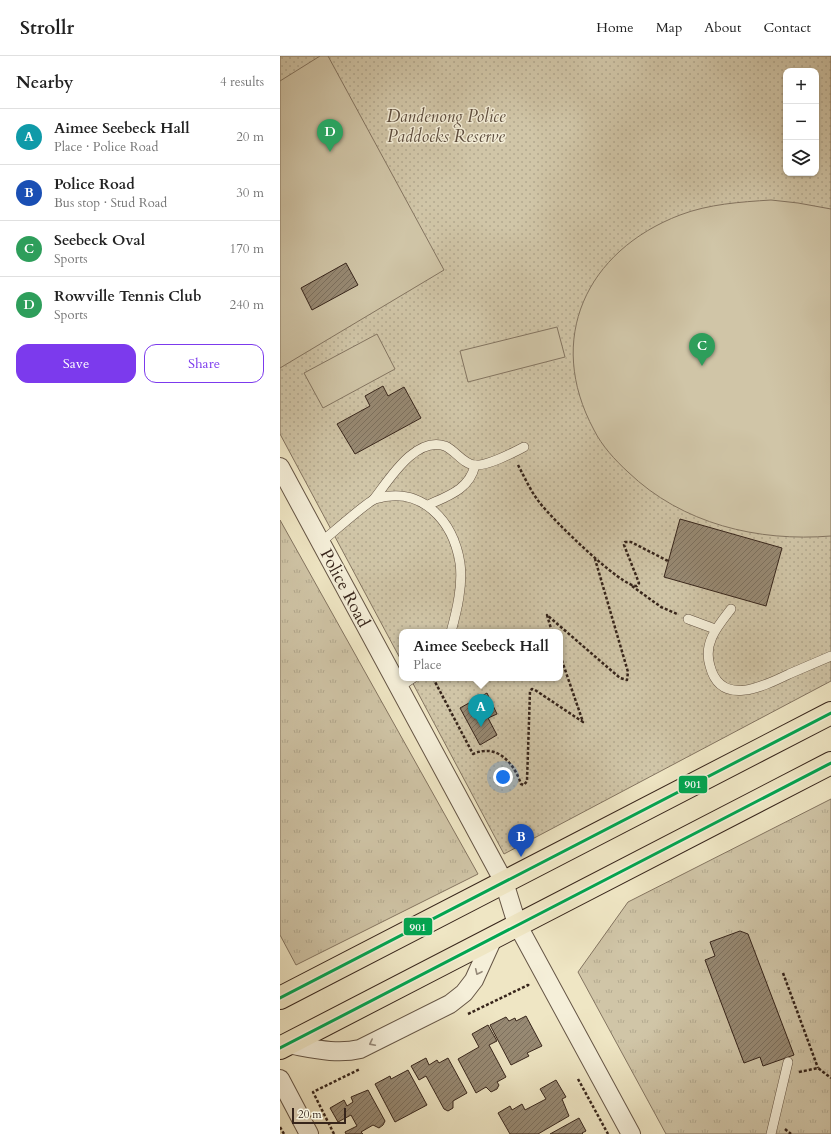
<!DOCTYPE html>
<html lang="en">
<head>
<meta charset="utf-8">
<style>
	body { margin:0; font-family:Cardo,serif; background:#f6f6f6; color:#222 }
	.controls { position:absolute; right:12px; top:12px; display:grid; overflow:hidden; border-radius:8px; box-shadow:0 1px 3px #0004 }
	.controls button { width:36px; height:36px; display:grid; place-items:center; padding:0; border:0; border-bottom:1px solid #e0e0e0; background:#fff; color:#222; font:20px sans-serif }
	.scale { position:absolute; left:12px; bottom:10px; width:54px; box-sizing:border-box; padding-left:4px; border:2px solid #37251b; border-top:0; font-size:11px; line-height:14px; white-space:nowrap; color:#37251b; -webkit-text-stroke:3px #f5efd9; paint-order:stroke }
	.you { position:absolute; left:223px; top:721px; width:14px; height:14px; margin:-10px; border:3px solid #fff; border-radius:50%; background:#1a73e8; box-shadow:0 0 0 6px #1a73e833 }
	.badge { display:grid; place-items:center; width:26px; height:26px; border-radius:50%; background:#7c3aed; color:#fff; font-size:13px; font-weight:700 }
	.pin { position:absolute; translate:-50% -33px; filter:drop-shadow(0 1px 2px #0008) }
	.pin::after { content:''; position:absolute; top:21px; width:14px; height:12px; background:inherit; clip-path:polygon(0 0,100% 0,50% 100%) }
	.popup { position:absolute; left:119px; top:573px; width:164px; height:52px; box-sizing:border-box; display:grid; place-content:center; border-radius:8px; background:#fff; filter:drop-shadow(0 1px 3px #0005); font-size:13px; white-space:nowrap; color:#767676 }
	.popup b { font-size:15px; color:#222 }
	.popup::after { content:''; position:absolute; left:50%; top:100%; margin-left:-8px; border:8px solid transparent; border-top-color:#fff }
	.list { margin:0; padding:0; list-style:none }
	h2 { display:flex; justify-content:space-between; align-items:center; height:52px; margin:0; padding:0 16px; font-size:17px }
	h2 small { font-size:13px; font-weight:400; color:#767676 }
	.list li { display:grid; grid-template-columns:26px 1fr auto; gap:12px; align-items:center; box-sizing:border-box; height:56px; padding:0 16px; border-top:1px solid #e0e0e0 }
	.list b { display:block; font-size:15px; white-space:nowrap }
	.list p { margin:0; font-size:13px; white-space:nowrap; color:#767676 }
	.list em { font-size:13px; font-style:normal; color:#767676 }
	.actions { display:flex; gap:8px; padding:12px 16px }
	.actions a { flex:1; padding:9px 0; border:1px solid #7c3aed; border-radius:12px; text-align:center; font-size:14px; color:#7c3aed }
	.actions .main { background:#7c3aed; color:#fff }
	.icon { flex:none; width:22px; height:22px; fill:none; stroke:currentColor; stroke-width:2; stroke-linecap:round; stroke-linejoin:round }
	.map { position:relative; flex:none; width:551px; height:1078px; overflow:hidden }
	header { display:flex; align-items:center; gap:24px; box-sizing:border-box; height:56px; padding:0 20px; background:#fff; border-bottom:1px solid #e0e0e0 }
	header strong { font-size:19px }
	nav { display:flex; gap:22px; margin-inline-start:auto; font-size:14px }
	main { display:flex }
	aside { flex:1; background:#fff }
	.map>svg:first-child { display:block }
</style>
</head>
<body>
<header>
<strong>Strollr</strong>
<nav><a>Home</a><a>Map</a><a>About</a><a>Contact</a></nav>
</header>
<main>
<aside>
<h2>Nearby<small>4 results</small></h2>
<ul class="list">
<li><span class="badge" style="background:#0f9aa8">A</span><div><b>Aimee Seebeck Hall</b><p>Place · Police Road</p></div><em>20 m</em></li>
<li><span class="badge" style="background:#1a4fb4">B</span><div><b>Police Road</b><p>Bus stop · Stud Road</p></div><em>30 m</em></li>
<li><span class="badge" style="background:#2e9e5b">C</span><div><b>Seebeck Oval</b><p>Sports</p></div><em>170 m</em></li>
<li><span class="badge" style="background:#2e9e5b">D</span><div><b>Rowville Tennis Club</b><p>Sports</p></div><em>240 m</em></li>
</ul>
<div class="actions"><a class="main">Save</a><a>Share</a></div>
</aside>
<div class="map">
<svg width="551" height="1078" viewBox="0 0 551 1078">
	<defs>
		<pattern id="grass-tufts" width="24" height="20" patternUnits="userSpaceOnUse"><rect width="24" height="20" fill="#d0c5a7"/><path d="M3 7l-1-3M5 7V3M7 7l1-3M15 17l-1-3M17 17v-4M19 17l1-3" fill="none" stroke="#b3a98f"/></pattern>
		<pattern id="park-dots" width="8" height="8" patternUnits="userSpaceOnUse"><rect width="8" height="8" fill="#d0c5a7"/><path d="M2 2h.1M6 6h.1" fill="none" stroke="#b3a98f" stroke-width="1.8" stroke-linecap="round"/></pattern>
		<pattern id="building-hatch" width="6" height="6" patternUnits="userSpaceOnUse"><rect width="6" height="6" fill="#978973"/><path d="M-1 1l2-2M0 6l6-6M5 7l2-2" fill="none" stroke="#7c705e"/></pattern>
	</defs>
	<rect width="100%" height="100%" fill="#efe6c4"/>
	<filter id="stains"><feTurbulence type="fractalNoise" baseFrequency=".005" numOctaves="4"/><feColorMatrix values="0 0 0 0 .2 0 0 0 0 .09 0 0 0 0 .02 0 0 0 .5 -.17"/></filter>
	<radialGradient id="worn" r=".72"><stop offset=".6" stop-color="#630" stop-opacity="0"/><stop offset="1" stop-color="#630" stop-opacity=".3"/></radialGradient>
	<!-- grass -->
	<g fill="url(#grass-tufts)" stroke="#847561">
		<polygon points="0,464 198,818 16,909 0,879"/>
		<polygon points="551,743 551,1078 386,1078 298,916 348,846"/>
	</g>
	<!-- park -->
	<path fill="url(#park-dots)" stroke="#847561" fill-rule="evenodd" d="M0,0H551V625L224,798L130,622H280V576H122V606L0,378ZM506,15H536V117H506Z"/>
	<!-- pitch -->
	<g fill="#d0c5a7" stroke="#847561">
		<polygon points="40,0 48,0 164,214 0,312 0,25"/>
		<path d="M491,144L518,147L551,153V480C478,486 402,468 348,416C335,404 322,390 314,374C265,283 306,195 400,159C429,148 460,146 491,144Z"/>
		<polygon points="277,271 285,301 188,326 180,295"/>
		<polygon points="97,278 115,313 43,352 24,317"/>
	</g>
	<!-- building -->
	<g fill="url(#building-hatch)" stroke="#37251b">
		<polygon points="66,207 78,229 32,254 21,232"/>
		<polygon points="103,330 108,340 124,331 141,362 75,398 57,368 90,350 85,340"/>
		<polygon points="400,463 502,492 486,550 384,521"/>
		<polygon points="207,637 217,658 208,662 217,679 200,689 180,652"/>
		<polygon points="460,875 468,878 514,999 483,1010 480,1001 464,1007 425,904 435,900 430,886"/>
		<polygon points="246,960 262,990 247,997 249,1000 231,1009 210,969 226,961 229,965 235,962 236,965"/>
		<polygon points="208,969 217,985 209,989 226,1021 217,1026 219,1029 217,1033 211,1036 206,1031 196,1037 178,1003 199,991 192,978"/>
		<polygon points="146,1002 149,1009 157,1004 159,1007 168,1002 187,1037 173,1045 173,1052 168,1055 164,1053 146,1020 139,1024 131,1010"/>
		<polygon points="128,1014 147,1049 115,1066 95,1028 110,1020 111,1023"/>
		<polygon points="276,1024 286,1041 282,1043 289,1060 258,1078 230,1078 218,1057 230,1050 232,1054 242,1048 245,1054 266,1043 260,1033"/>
		<polygon points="88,1034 105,1065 103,1069 99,1072 93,1069 81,1076 83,1078 66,1078 65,1076 77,1070 71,1059 58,1066 50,1052 64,1044 67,1050 73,1046 71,1041"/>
		<polygon points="299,1062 306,1075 302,1077 303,1078 270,1078"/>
	</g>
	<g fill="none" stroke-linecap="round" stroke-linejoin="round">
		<!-- lane casing -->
		<g stroke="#655545" stroke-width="10">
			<g id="lane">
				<path d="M94,443C109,424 135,380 165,390C175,394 184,409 195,409C208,410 232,397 244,391"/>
				<path d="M148,449C168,440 190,433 195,409"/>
				<path d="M40,487C50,479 87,446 95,443C141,429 173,464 180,507C183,529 177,554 171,576"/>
				<path d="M451,553C437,571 423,587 430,610C441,652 484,630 509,618C523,612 537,606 551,600"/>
				<polyline points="408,563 435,573"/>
				<polyline points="118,632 133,622"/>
				<polyline points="491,1078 508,1006"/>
			</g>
		</g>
		<!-- street casing -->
		<g stroke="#655545" stroke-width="20">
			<g id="street">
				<polyline points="0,411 224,826 237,868 351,1078"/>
				<path d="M7,988C31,992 56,999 80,993L170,948L184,937L194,924L214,880"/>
				<polyline points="0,1023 29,1078"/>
			</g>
		</g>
		<!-- highway casing -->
		<g stroke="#37251b" stroke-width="24">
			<g id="highway">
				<polyline points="0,942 551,657"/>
				<polyline points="0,992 551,707"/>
			</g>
		</g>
		<!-- path -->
		<g stroke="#37251b" stroke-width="2.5" stroke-dasharray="3 2" stroke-linecap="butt">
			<path d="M238,409C245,422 251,436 260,447C271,462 342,532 357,530L359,527L344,489L345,486H351L388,505"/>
			<polyline points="352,530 381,551 397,558"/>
			<polyline points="272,576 267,559 340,622 347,624 348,616 315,503"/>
			<path d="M153,622L193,698C217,687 234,707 241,728L244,729L247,725L250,635L252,633L255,634L303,666L280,599"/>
			<polyline points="503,917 538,1012"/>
			<polyline points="188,958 248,929 249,930"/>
			<polyline points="519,1016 538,1012 551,1022"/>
			<polyline points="298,1023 328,1078"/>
			<polyline points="0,1071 4,1078"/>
			<polyline points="505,1073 511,1078"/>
			<polyline points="54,1078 33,1036 80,1013"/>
		</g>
		<!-- lane -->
		<use href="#lane" stroke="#f5efd9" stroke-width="9"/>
		<!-- street -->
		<use href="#street" stroke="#f5efd9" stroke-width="18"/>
		<!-- highway -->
		<use href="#highway" stroke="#efe6c4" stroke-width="22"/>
		<!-- bus-1 casing -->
		<g stroke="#f5efd9" stroke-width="6">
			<g id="bus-1">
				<polyline points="0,942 551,657"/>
				<polyline points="0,992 551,707"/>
			</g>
		</g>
		<!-- bus-1 -->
		<use href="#bus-1" stroke="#00a651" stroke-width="3"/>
	</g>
	<!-- one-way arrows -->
	<defs><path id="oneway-chevron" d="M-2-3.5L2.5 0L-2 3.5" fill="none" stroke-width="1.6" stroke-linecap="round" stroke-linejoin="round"/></defs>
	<g stroke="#968a7a">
		<use href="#oneway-chevron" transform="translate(198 916) rotate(115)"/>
		<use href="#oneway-chevron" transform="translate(92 987) rotate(153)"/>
	</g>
	<g text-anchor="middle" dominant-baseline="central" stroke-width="3" stroke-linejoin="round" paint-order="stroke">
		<!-- park labels -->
		<g font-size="17" font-style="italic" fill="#5d4d3e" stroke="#f5efd9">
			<text x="166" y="60">Dandenong Police<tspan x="166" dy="20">Paddocks Reserve</tspan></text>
		</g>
		<!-- street labels -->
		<g font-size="17" fill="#37251b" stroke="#f5efd9">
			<text transform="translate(65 532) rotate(62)">Police Road</text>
		</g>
	</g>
	<g stroke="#f5efd9" stroke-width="1.5">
		<rect x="398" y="719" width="30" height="19" rx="4" fill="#00a651"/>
		<rect x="123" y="861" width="30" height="19" rx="4" fill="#00a651"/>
	</g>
	<g font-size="11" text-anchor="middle" font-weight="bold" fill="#fff">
		<text x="413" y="732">901</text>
		<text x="138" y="875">901</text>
	</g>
	<rect width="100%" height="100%" filter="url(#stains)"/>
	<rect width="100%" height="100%" fill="url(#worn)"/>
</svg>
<div class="controls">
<button>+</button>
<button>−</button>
<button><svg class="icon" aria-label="layers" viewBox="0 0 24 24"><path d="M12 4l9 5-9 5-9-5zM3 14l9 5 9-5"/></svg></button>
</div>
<div class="scale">20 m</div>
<div class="you"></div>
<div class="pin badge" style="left:201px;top:671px;background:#0f9aa8">A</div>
<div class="popup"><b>Aimee Seebeck Hall</b>Place</div>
<div class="pin badge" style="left:241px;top:801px;background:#1a4fb4">B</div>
<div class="pin badge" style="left:422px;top:310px;background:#2e9e5b">C</div>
<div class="pin badge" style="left:50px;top:96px;background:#2e9e5b">D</div>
</div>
</main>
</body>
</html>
